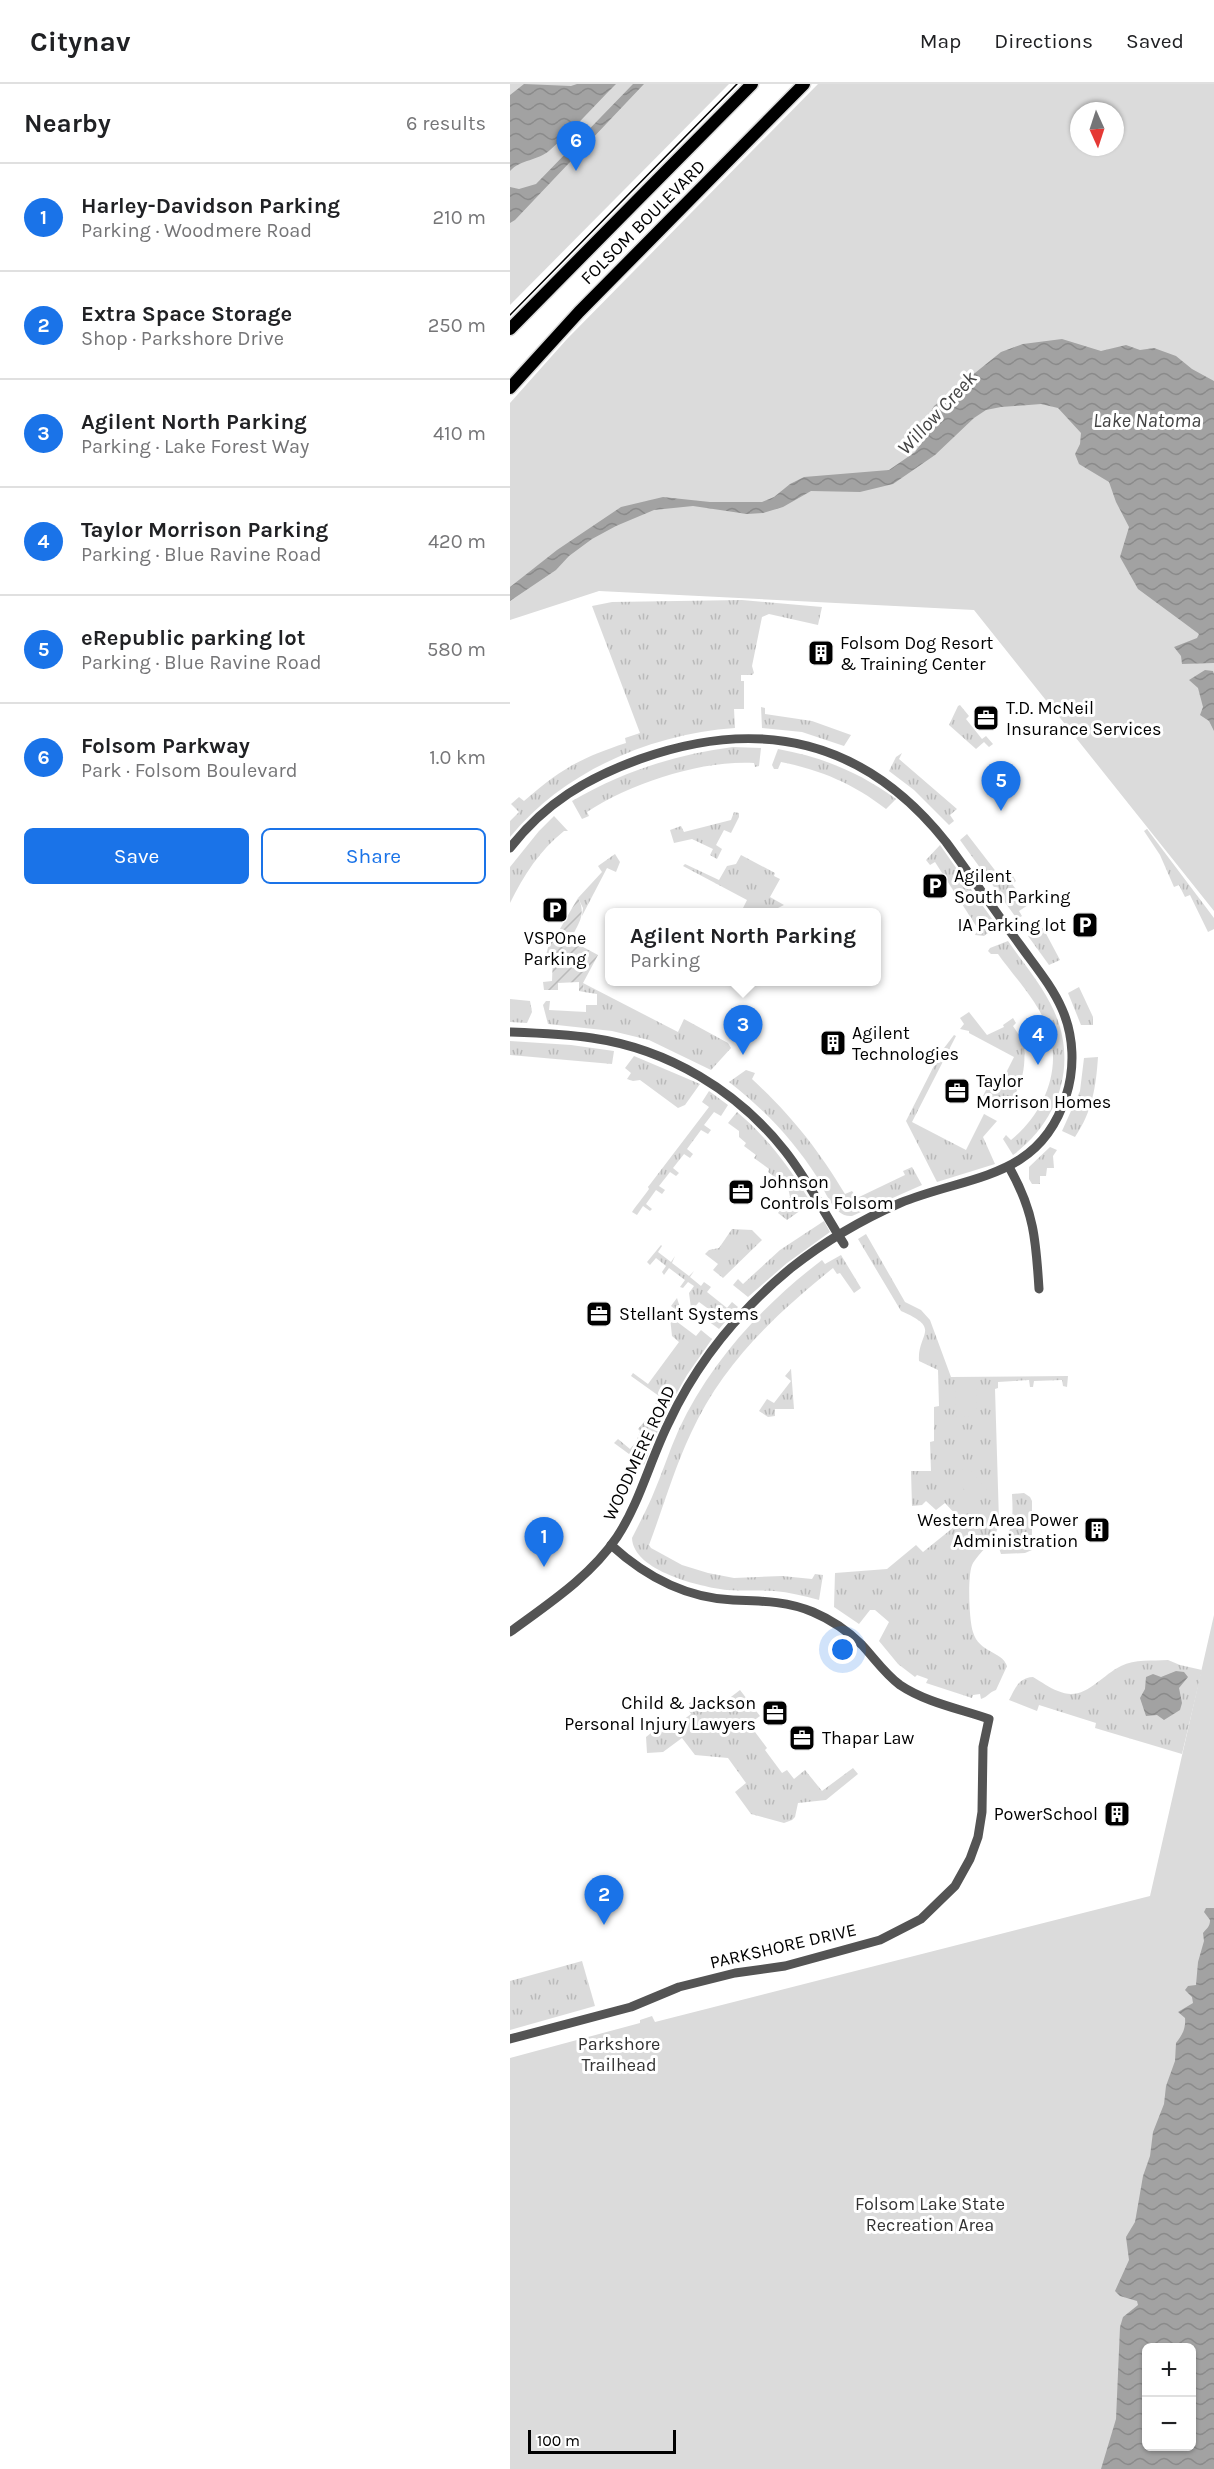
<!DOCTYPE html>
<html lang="en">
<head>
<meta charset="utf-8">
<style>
	body { margin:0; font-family:Karla,sans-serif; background:#f6f6f6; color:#202124 }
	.controls { position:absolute; right:18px; bottom:18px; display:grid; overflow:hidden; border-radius:9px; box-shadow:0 2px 4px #0004 }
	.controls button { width:54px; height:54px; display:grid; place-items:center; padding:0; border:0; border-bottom:2px solid #e0e0e0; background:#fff; color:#202124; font:30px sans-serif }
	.compass { position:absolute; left:560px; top:18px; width:54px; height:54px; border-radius:50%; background:#fff; box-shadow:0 2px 4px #0004; rotate:177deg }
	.scale { position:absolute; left:18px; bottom:15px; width:148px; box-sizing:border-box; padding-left:6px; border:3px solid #000; border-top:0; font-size:16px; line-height:21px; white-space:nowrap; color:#000; -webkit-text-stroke:4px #fff; paint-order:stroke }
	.you { position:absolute; left:333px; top:1566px; width:21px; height:21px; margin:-15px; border:4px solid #fff; border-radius:50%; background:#1a73e8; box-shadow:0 0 0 9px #1a73e833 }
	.badge { display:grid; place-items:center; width:39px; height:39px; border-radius:50%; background:#1a73e8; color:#fff; font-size:20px; font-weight:700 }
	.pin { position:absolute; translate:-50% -50px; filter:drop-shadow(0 2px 3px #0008) }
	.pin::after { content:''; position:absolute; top:32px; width:21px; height:18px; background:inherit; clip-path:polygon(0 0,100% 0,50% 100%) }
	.popup { position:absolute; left:95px; top:824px; width:276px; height:78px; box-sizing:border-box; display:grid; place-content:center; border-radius:9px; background:#fff; filter:drop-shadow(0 2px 4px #0005); font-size:20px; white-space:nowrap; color:#757577 }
	.popup b { font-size:22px; color:#202124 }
	.popup::after { content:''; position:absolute; left:50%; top:100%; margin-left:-12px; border:12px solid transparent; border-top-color:#fff }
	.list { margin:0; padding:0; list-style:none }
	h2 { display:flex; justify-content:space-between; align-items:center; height:78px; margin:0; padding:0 24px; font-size:26px }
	h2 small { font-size:20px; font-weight:400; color:#757577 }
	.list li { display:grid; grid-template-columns:39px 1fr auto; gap:18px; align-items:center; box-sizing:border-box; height:108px; padding:0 24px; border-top:2px solid #e0e0e0 }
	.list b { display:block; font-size:22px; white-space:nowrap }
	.list p { margin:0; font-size:20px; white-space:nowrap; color:#757577 }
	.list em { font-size:20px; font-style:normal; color:#757577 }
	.actions { display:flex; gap:12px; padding:18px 24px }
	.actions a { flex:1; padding:14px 0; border:2px solid #1a73e8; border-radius:9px; text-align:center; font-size:21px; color:#1a73e8 }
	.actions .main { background:#1a73e8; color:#fff }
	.map { position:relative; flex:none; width:704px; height:2385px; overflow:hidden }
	header { display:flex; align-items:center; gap:36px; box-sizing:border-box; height:84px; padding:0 30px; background:#fff; border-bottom:2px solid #e0e0e0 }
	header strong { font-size:28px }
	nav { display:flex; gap:33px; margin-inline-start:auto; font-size:21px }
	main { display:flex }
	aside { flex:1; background:#fff }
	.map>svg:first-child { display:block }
</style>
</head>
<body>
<header>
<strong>Citynav</strong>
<nav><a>Map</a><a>Directions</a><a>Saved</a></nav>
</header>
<main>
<aside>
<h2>Nearby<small>6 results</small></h2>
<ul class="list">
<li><span class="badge">1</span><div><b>Harley-Davidson Parking</b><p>Parking · Woodmere Road</p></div><em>210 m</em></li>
<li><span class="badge">2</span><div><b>Extra Space Storage</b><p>Shop · Parkshore Drive</p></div><em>250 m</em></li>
<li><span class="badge">3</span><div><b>Agilent North Parking</b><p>Parking · Lake Forest Way</p></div><em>410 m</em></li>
<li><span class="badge">4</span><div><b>Taylor Morrison Parking</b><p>Parking · Blue Ravine Road</p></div><em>420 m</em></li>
<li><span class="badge">5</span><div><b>eRepublic parking lot</b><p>Parking · Blue Ravine Road</p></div><em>580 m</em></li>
<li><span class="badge">6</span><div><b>Folsom Parkway</b><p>Park · Folsom Boulevard</p></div><em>1.0 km</em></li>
</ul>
<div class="actions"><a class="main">Save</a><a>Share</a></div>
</aside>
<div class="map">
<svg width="704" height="2385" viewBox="0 0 704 2385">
	<defs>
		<pattern id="grass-tufts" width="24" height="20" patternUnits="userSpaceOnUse" patternTransform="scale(1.5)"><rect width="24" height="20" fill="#dbdbdb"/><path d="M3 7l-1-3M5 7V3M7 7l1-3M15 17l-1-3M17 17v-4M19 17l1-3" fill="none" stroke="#bababa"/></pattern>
		<pattern id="garden-furrows" width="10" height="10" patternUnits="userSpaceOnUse" patternTransform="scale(1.5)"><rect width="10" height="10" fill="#dbdbdb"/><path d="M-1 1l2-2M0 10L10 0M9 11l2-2" fill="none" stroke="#bababa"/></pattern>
		<pattern id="water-waves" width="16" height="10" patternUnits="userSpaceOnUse" patternTransform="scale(1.5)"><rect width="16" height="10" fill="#a2a2a2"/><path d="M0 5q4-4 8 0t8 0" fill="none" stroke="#8a8a8a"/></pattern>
	</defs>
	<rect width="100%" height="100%" fill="#fff"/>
	<!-- grass -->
	<g fill="url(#grass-tufts)">
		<path d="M232,516L312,523L308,541L259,530L252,533L242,582L244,589L242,591H231V597H234V625H224L225,644C141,650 54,687 0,753V737L9,728L1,720L9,713L14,717C51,685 70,674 116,659L115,654L130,649L82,522L102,518Z"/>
		<polygon points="450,621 459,632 456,635 472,655 476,652 483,660 479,663 474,658 466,665 439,641 448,622"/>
		<polygon points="251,623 255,624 255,630 302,637 341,651 334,662 292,648 252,644"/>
		<path d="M223,663L251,664L249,682L245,683L244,679C191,676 121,699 77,728L79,732L72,735L62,717C112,688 166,670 223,663Z"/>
		<path d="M268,665C312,673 349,688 386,715L376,725C344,700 311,686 271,678L268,685H264L262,681Z"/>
		<polygon points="392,669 389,675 447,725 440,731 444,737 439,741 404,706 379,687 386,673"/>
		<polygon points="224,728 229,729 229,733 221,749 214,746 206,761 212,765 207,775 200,771 203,765 182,755 164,759 160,746 171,742 174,748 221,736"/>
		<path d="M44,732L58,747H54C29,767 14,791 0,819V783L29,747Z"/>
		<polygon points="637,745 704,834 704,845 698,848 680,811 675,813 669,801 664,803 650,771 634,747"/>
		<polygon points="457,750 494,798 503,792 506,797 502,800 518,821 509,827 512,832 507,835 450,756"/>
		<polygon points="430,761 487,842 474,852 465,851 468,845 425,778 420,781 416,776"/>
		<polygon points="105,770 110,778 106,788 97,784 72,832 73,824 68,814 92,788 88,782"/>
		<polygon points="231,771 265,789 264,792 270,795 260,813 274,821 264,826 263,824 248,828 231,828 237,816 173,782 175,780 209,796 217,782 226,780"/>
		<polygon points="533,844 550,876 539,881 518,852"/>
		<path d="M498,857C514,880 533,902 544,927C568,980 549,1037 503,1071L493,1055L496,1051L501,1056C532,1031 552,988 539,948C530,919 505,894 488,870H481L478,867L480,864Z"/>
		<polygon points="73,899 168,948 174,935 218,959 221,964 201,986 139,956 102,947 38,940 33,921 36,917 40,917 39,926 76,928 76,921 87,921 87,910 74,908"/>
		<polygon points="569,903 583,933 583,941 571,941 558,909"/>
		<polygon points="0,915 20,917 22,928 17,939 0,938"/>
		<path d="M459,928L477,951L494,943L493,941L503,934L506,939L503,942L509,951L517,947L522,958L514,961C516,985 512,1004 496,1023L473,1012L477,1004L486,1009L504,973L459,949V947L450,945L454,940L450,934Z"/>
		<polygon points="444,951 446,952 402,1038 456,1066 474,1030 487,1037 473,1053 485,1080 427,1098 396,1037 431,968"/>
		<polygon points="0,957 61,961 104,967 102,980 0,971"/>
		<polygon points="124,972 190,1000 175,1021 168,1024 130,996 123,997 117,995 121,989 115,984"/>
		<path d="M588,973C586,1003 582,1028 565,1053L552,1047L570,1007L574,974Z"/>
		<path d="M236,986L245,989L242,995C281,1031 308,1065 335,1110L342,1107L347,1114L395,1091L393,1087L402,1083L412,1101L342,1132C324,1134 315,1106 307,1093C283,1056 254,1025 219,998Z"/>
		<path d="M199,1007L218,1021L211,1032L204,1028L194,1041L201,1046L198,1050L191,1046L177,1065L183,1070L180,1074L174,1070L163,1084L169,1089L166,1092L160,1088L149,1102L155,1106L152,1110L146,1106L136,1120L142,1125L140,1127L133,1122L127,1131L122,1128C128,1119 132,1115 139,1105L138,1103L199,1023L192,1018Z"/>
		<path d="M227,1028C258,1054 281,1085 301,1119L277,1136L268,1129L280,1113L278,1103L258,1088L259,1085L244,1074L246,1071L234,1062L236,1059L229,1053V1047L218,1039Z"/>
		<polygon points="540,1063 547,1066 543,1072 544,1084 537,1084 536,1092 530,1092 530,1100 522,1100 519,1095 519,1083"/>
		<polygon points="314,1137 320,1148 277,1179 238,1213 223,1201 228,1195 233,1200 270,1166"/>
		<polygon points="222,1145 242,1146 252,1156 213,1194 203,1186 208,1180 195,1170 199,1166 209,1164"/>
		<path d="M356,1150L395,1218L411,1226L420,1236L441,1293L558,1292L557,1303L553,1302L552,1296L524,1297L523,1303H520L519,1296L488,1298V1304L485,1305L489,1437C487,1456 473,1464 463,1479C457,1488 459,1537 463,1548C469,1569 492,1567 497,1582L486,1606C479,1608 478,1613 471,1615L470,1610L463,1611L462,1614L416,1599L418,1595L407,1591L405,1593L388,1580L369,1557L379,1538L365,1526H360L349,1540L324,1523L325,1489L377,1485L406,1461L413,1468L444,1443L441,1439L448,1433L435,1419L426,1426L416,1417L412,1421L402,1422L401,1387H421L420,1358L424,1357V1323L429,1322L428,1286L409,1277C407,1249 433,1245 391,1227L348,1155Z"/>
		<polygon points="151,1161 152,1162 148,1168 161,1178 165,1172 162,1179 179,1192 184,1187 180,1193 191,1202 194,1198 201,1203 197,1208 217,1224 222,1218 228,1223 209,1245 198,1237 204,1229 189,1218 183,1225 181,1224 179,1209 184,1202 178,1198 173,1204 170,1203 175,1196 159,1184 154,1191 152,1188 156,1182 146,1174 140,1181 137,1178"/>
		<path d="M331,1171L351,1204L344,1209L330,1189L327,1190L323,1184C264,1232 213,1279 181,1349C164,1385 153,1424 139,1461L141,1464L172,1481L198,1489L224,1494L272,1492L302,1495L305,1490L313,1491L309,1516C294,1512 279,1508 264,1507C248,1506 233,1507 217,1506C191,1503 123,1487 122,1454C129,1440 136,1427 142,1413C152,1390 159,1367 169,1345C201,1277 253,1221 312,1176L315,1180Z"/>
		<polygon points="167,1214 172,1230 166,1237 186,1252 191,1246 202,1255 177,1291 156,1328 145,1321 149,1312 121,1292 123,1289 138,1300 169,1258 162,1252 160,1233 166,1226 161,1222"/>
		<polygon points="281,1285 284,1325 265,1325 265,1332 258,1333 249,1327 257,1315 264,1319 281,1297 275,1292"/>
		<polygon points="140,1331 151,1339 134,1381 104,1359 108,1355 120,1365 126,1358 130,1347 128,1345"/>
		<path d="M514,1409L520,1413L522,1417V1466L515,1469L491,1470L489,1464C504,1447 503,1431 502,1410Z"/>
		<path d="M658,1576L670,1581L692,1586L672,1670L585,1644L586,1639L529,1621L527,1627L499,1616C505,1605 508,1594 523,1593C532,1598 539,1604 548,1607C574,1619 590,1592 611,1582C625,1575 642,1577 658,1576Z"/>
		<polygon points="230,1606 250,1632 239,1640 257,1664 255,1666 272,1689 277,1686 284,1695 295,1686 312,1707 343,1684 348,1690 316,1716 288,1719 285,1733 282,1736 274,1739 241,1730 225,1708 236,1699 218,1674 185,1671 172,1654 153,1668 137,1669 136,1653 151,1641 157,1648 181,1630 176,1622 183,1616 186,1619 191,1615 197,1623 200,1621 204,1626"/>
		<polygon points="72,1877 85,1922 0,1946 0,1897"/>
	</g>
	<!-- park -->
	<g fill="#dbdbdb" fill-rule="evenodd">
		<polygon points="0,0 219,0 0,221"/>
		<path d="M308,0H704V827L464,526L89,507L0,536V319L57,255ZM569,27H605V63H569Z"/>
		<polygon points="466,1300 467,1332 446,1333 445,1300"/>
		<polygon points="457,1382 477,1406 464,1417 443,1393"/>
		<path d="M704,1531V2385H0V1974L130,1939V1936L142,1932L145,1938L640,1812ZM636,2264H682V2362H636Z"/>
	</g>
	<!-- garden -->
	<path fill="url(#garden-furrows)" d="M68,814C77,830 68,841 60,856L88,871L73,899L74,908L69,907V898L48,899V906H34L33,898L42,897L43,872L36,871L42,849L47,850Z"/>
	<!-- water -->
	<g fill="url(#water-waves)" fill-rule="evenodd">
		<path d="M14,0L61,2L67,0H106C84,22 63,46 40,66C28,77 11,75 0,87V11Z"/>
		<polygon points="123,0 134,0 5,136 0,139 0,103 9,105 26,100"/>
		<polygon points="552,255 591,267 616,261 630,266 644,264 666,272 682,285 704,297 704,579 672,580 671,572 664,563 687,554 689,550 628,505 610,473 619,443 606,418 599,398 569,380 565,370 570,360 571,349 548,324 531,320 491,323 476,326 464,334 425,371 383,400 350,408 301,407 273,423 253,429 237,430 183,422 144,426 106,442 82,455 59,472 46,486 0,517 0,503 47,466 111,423 153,413 200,418 252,418 264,413 280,400 294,393 379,386 405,368 423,343 418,333 424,322 491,268 513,260"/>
		<polygon points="695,586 703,587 704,590 704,647 699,637 690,631 693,623 688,604 679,596"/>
		<polygon points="666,1587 674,1588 678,1593 669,1604 672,1619 670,1626 654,1636 647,1631 636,1632 630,1614 635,1605 636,1593 643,1590 651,1593"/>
		<path d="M696,1824H704V2385H591L606,2335L610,2243L613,2233L628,2221L627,2217L610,2212L605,2207L619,2176L616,2153L625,2138L633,2092L640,2072L643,2048L654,2020L656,2002L665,1977L666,1959C672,1951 676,1945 675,1934L668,1928L683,1919L682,1913L675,1906L678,1902L686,1901L688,1878L694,1857L693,1849C697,1844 700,1843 700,1836L694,1828ZM636,2264H682V2362H636Z"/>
	</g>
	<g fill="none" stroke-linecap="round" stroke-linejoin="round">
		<!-- major casing -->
		<g stroke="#dbdbdb" stroke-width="15">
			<g id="major">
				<polyline points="0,245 242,0"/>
				<polyline points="0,304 69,228 294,0"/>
			</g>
		</g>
		<!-- minor -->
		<g stroke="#545454" stroke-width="9">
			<path d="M0,764C35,719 77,694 130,675C251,632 355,656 436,758C461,792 485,827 510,861C525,882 542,902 552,925C564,952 565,984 556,1012C530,1096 458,1091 390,1119C351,1136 314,1158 281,1184C230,1226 187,1278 159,1338C140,1376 130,1418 107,1453C80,1493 38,1520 0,1548"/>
			<path d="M0,948C27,949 55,950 82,954C158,965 228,1007 275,1067C298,1096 314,1129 334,1160"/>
			<path d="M499,1083C524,1127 526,1156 529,1205"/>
			<path d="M0,1955L121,1923L169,1903L225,1889L275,1882L370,1856L411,1835L445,1802L460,1775L468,1753L472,1728L473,1663L479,1635C450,1625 415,1618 390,1601C375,1590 365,1575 352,1561C338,1547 322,1536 303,1528C277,1517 251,1517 223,1516C175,1514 135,1492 101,1461"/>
		</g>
		<!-- major -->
		<use href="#major" stroke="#000" stroke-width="12"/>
		<!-- tram -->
		<polyline stroke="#000" stroke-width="1.5" points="0,231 227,0"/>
	</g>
	<!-- icons -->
	<defs>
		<g id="building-square" transform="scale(1.35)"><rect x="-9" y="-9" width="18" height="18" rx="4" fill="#000" stroke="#fff"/><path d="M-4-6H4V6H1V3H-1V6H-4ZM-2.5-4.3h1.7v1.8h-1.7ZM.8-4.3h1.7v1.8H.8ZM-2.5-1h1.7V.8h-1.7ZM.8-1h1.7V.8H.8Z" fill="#fff"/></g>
		<g id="office-square" transform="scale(1.35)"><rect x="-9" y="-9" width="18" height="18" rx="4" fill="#000" stroke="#fff"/><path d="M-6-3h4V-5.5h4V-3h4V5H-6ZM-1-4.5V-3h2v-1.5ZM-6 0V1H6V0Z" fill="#fff"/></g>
		<g id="parking-square" transform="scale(1.35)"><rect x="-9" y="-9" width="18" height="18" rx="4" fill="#000" stroke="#fff"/><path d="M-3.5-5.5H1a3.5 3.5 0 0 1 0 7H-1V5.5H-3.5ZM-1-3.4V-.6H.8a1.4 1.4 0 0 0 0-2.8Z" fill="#fff"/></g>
	</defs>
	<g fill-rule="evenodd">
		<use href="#building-square" x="311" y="569"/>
		<use href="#office-square" x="476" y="634"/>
		<use href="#parking-square" x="425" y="802"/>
		<use href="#parking-square" x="45" y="826"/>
		<use href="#parking-square" x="575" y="841"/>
		<use href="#building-square" x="323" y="959"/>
		<use href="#office-square" x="447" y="1007"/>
		<use href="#office-square" x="231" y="1108"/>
		<use href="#office-square" x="89" y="1230"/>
		<use href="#building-square" x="587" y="1446"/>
		<use href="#office-square" x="265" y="1629"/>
		<use href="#office-square" x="292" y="1654"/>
		<use href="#building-square" x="607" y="1730"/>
	</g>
	<g text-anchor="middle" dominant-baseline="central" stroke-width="6" stroke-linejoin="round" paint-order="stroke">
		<!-- street labels -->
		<g font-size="18" fill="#000" stroke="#fff">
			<text transform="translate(133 138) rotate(-45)">FOLSOM BOULEVARD</text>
			<text transform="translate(129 1369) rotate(-65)">WOODMERE ROAD</text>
			<text transform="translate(273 1862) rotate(-13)">PARKSHORE DRIVE</text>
		</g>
		<!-- poi labels -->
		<g font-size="18" fill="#000" stroke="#fff" text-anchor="start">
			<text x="330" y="559">Folsom Dog Resort<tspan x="330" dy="21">&amp; Training Center</tspan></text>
			<text x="496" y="624">T.D. McNeil<tspan x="496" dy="21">Insurance Services</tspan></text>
			<text x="444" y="792">Agilent<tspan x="444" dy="21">South Parking</tspan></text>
			<text x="556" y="841" text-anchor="end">IA Parking lot</text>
			<text x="45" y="854" text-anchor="middle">VSPOne<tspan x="45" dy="21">Parking</tspan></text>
			<text x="342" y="949">Agilent<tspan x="342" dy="21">Technologies</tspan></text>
			<text x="466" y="997">Taylor<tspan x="466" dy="21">Morrison Homes</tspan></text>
			<text x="250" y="1098">Johnson<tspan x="250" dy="21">Controls Folsom</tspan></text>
			<text x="109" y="1230">Stellant Systems</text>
			<text x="568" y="1436" text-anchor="end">Western Area Power<tspan x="568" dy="21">Administration</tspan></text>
			<text x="246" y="1619" text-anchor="end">Child &amp; Jackson<tspan x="246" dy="21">Personal Injury Lawyers</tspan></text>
			<text x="312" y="1654">Thapar Law</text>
			<text x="588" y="1730" text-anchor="end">PowerSchool</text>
		</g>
		<!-- park labels -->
		<g font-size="18" fill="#323232" stroke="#fff">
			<text x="109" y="1960">Parkshore<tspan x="109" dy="21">Trailhead</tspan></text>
			<text x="420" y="2120">Folsom Lake State<tspan x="420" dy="21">Recreation Area</tspan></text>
		</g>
		<!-- water labels -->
		<g font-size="20" font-style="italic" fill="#434343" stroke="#fff">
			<text transform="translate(427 329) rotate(-47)">Willow Creek</text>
			<text x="637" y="336">Lake Natoma</text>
		</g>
	</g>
</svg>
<div class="controls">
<button>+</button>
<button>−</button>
</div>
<svg class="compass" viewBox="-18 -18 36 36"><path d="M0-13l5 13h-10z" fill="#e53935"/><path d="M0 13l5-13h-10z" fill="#757577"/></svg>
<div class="scale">100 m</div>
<div class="you"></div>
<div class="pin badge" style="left:34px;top:1483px">1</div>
<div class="pin badge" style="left:94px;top:1841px">2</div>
<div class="pin badge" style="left:233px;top:971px">3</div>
<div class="popup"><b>Agilent North Parking</b>Parking</div>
<div class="pin badge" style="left:528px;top:981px">4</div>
<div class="pin badge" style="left:491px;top:727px">5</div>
<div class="pin badge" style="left:66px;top:87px">6</div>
</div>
</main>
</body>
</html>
